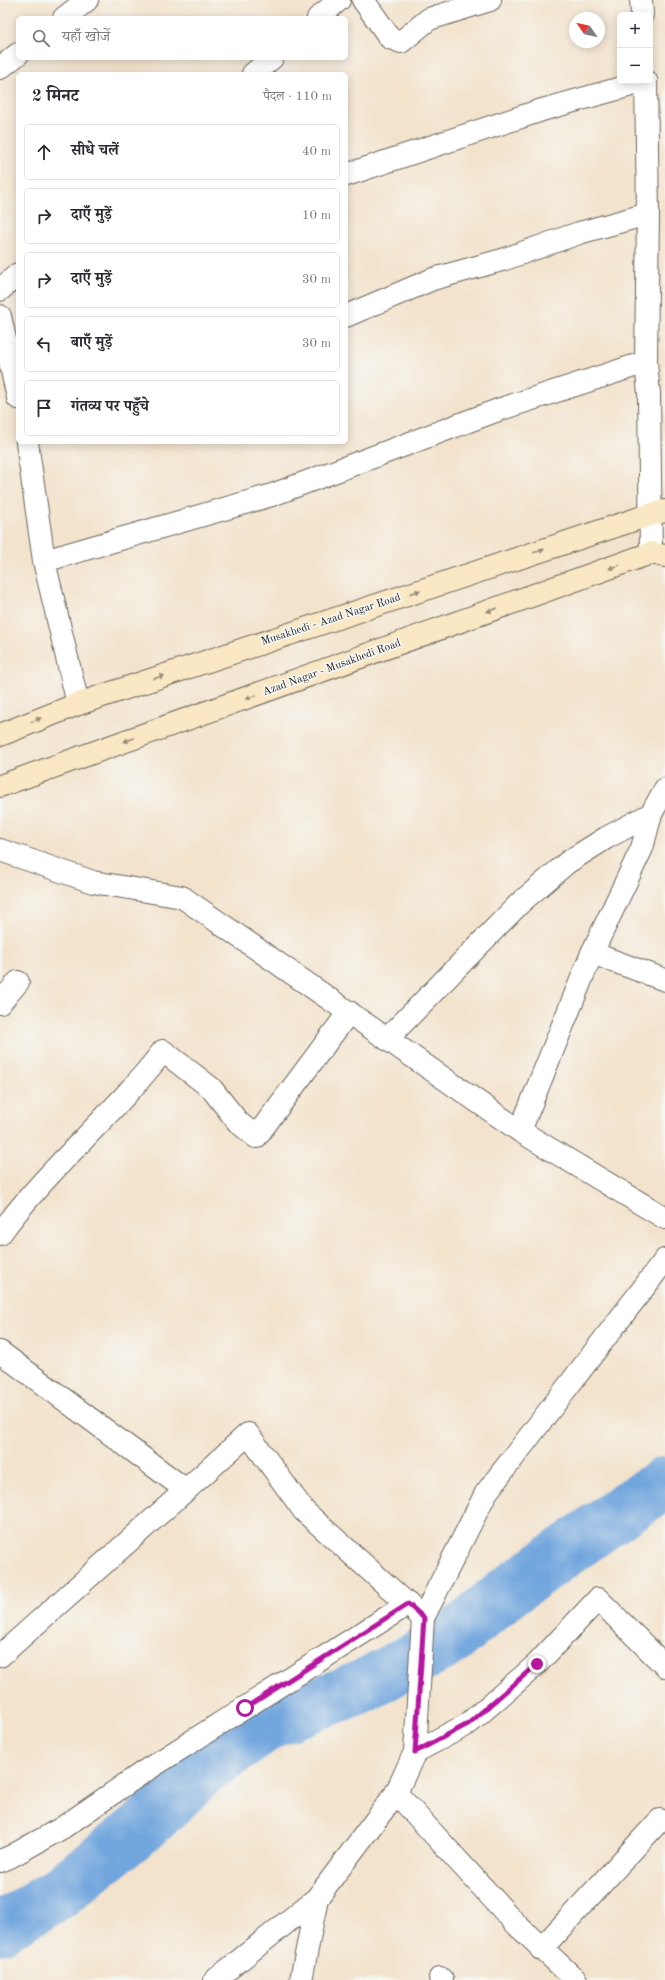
<!DOCTYPE html>
<html lang="hi">
<head>
<meta charset="utf-8">
<style>
	body { margin:0; font-family:"Old Standard TT","Noto Serif Devanagari",serif; background:#f2f2f3; color:#2b2b33 }
	.controls { position:absolute; right:12px; top:12px; display:grid; overflow:hidden; border-radius:6px; box-shadow:0 2px 10px #0003 }
	.controls button { width:36px; height:36px; display:grid; place-items:center; padding:0; border:0; border-bottom:1px solid #e1e1e2; background:#fff; color:#2b2b33; font:20px sans-serif }
	.compass { position:absolute; left:569px; top:12px; width:36px; height:36px; border-radius:50%; background:#fff; box-shadow:0 2px 10px #0003; rotate:304deg }
	.stop { position:absolute; width:12px; height:12px; margin:-9px; border:3px solid #b5179e; border-radius:50%; background:#fff }
	.stop.end { background:#b5179e; border-color:#fff; box-shadow:0 1px 4px #0008 }
	.list { margin:0; padding:0; list-style:none }
	h2 { display:flex; justify-content:space-between; align-items:center; height:52px; margin:0; padding:0 16px; font-size:17px }
	h2 small { font-size:13px; font-weight:400; color:#7c7c81 }
	.list li { display:grid; grid-template-columns:26px 1fr auto; gap:12px; align-items:center; box-sizing:border-box; height:56px; margin:0 8px 8px; padding:0 8px; border:1px solid #e1e1e2; border-radius:6px }
	.list b { display:block; font-size:15px; white-space:nowrap }
	.list em { font-size:13px; font-style:normal; color:#7c7c81 }
	.icon { flex:none; width:22px; height:22px; fill:none; stroke:currentColor; stroke-width:2; stroke-linecap:round; stroke-linejoin:round }
	.map { position:relative; flex:none; width:665px; height:1980px; overflow:hidden }
	.search { position:absolute; background:#fff; box-shadow:0 2px 10px #0003; left:16px; top:16px; width:332px; height:44px; display:flex; align-items:center; gap:10px; box-sizing:border-box; padding:0 14px; border-radius:6px; color:#7c7c81; font-size:15px }
	.panel { position:absolute; background:#fff; box-shadow:0 2px 10px #0003; left:16px; top:72px; width:332px; height:372px; border-radius:6px }
	.map>svg:first-child { display:block }
</style>
</head>
<body>
<div class="map">
<svg width="665" height="1980" viewBox="0 0 665 1980">
	<rect width="100%" height="100%" fill="#f6f6f2"/>
	<filter id="ink" filterUnits="userSpaceOnUse"><feTurbulence type="fractalNoise" baseFrequency=".025" numOctaves="2"/><feDisplacementMap in="SourceGraphic" scale="8" xChannelSelector="R" yChannelSelector="G"/><feConvolveMatrix kernelMatrix="1 2 1 2 8 2 1 2 1" color-interpolation-filters="sRGB"/></filter>
	<filter id="wash" filterUnits="userSpaceOnUse"><feTurbulence type="fractalNoise" baseFrequency=".012" numOctaves="4" result="noise"/><feDisplacementMap in="SourceGraphic" scale="16" xChannelSelector="R" yChannelSelector="G"/><feGaussianBlur stdDeviation="0.9" result="paint"/><feColorMatrix in="noise" values="0 0 0 0 0 0 0 0 0 0 0 0 0 0 0 0 0 1.4 0 .05"/><feComposite in="paint" operator="in"/></filter>
	<g filter="url(#wash)">
		<rect width="100%" height="100%" fill="#f3e3cc"/>
		<g fill="none" stroke-linecap="round" stroke-linejoin="round">
			<!-- river -->
			<polyline stroke="#6fa5dd" stroke-width="53" points="0,1928 56,1895 145,1825 204,1769 272,1721 359,1688 452,1639 505,1594 625,1509 665,1483"/>
		</g>
	</g>
	<g filter="url(#ink)">
		<g fill="none" stroke-linecap="round" stroke-linejoin="round">
			<!-- minor casing -->
			<g stroke="#67625a" stroke-width="24">
				<g id="minor">
					<polyline points="363,0 390,38 401,42 429,19 490,0"/>
					<polyline points="641,0 642,15"/>
					<polyline points="64,18 87,0"/>
					<polyline points="318,18 339,0"/>
					<polyline points="0,68 18,54"/>
					<polyline points="253,74 272,58"/>
					<polyline points="646,81 648,214 646,362 649,394 651,553"/>
					<polyline points="346,175 542,110 646,81"/>
					<polyline points="0,290 18,274"/>
					<polyline points="0,316 18,398"/>
					<polyline points="346,316 433,279 502,260 579,233 648,214"/>
					<polyline points="27,442 44,561 78,704"/>
					<polyline points="44,561 272,495 498,410 646,362"/>
					<polyline points="0,850 93,882 182,897 520,1131 665,1218"/>
					<polyline points="592,953 665,980"/>
					<polyline points="0,1003 18,982"/>
					<polyline points="387,1039 520,903 568,862 606,838 651,814"/>
					<polyline points="520,1131 592,953 642,848 651,814 665,789"/>
					<path d="M0,1234C48,1168 113,1116 163,1051L211,1088L238,1122L256,1137L349,1012"/>
					<polyline points="0,1352 186,1490 0,1656"/>
					<polyline points="186,1490 248,1434 304,1511 423,1618 486,1493 665,1260"/>
					<polyline points="415,1752 468,1724 537,1664 598,1599 665,1666"/>
					<polyline points="396,1793 517,1925 576,1980"/>
					<polyline points="0,1861 10,1857 62,1828 142,1773 408,1604"/>
					<polyline points="541,1949 660,1820"/>
					<polyline points="440,1978 442,1980"/>
					<polyline points="215,1980 317,1898 396,1793 415,1752 423,1618"/>
					<polyline points="301,1980 317,1898"/>
				</g>
			</g>
			<!-- secondary casing -->
			<g stroke="#67625a" stroke-width="24">
				<g id="secondary">
					<polyline points="0,735 78,704 649,515 665,511"/>
					<polyline points="0,786 651,553 665,556"/>
				</g>
			</g>
			<!-- minor -->
			<use href="#minor" stroke="#fff" stroke-width="22"/>
			<!-- secondary -->
			<use href="#secondary" stroke="#fae7c3" stroke-width="22"/>
		</g>
		<!-- one-way arrows -->
		<defs><path id="oneway-solid" d="M-6-.8H1V-3.2L6.5 0L1 3.2V.8H-6Z"/></defs>
		<g fill="#968c78">
			<use href="#oneway-solid" transform="translate(539 551) rotate(-18)"/>
			<use href="#oneway-solid" transform="translate(614 567) rotate(160)"/>
			<use href="#oneway-solid" transform="translate(415 592) rotate(-18)"/>
			<use href="#oneway-solid" transform="translate(492 610) rotate(160)"/>
			<use href="#oneway-solid" transform="translate(159 677) rotate(-18)"/>
			<use href="#oneway-solid" transform="translate(251 697) rotate(160)"/>
			<use href="#oneway-solid" transform="translate(36 720) rotate(-22)"/>
			<use href="#oneway-solid" transform="translate(129 740) rotate(160)"/>
		</g>
	</g>
	<g fill="none" stroke-linecap="round" stroke-linejoin="round" filter="url(#ink)">
		<!-- route -->
		<polyline stroke="#b5179e" stroke-width="5" points="245,1708 408,1604 424,1618 415,1752 468,1724 537,1664"/>
	</g>
	<g text-anchor="middle" dominant-baseline="central" stroke-width="3.5" stroke-linejoin="round" paint-order="stroke">
		<!-- street labels -->
		<g font-size="11" fill="#1c1c1c" stroke="#f6f6f2">
			<text transform="translate(331 620) rotate(-18)">Musakhedi - Azad Nagar Road</text>
			<text transform="translate(332 668) rotate(-20)">Azad Nagar - Musakhedi Road</text>
		</g>
	</g>
</svg>
<div class="controls">
<button>+</button>
<button>−</button>
</div>
<svg class="compass" viewBox="-18 -18 36 36"><path d="M0-13l5 13h-10z" fill="#e53935"/><path d="M0 13l5-13h-10z" fill="#7c7c81"/></svg>
<div class="stop" style="left:245px;top:1708px"></div>
<div class="stop end" style="left:537px;top:1664px"></div>
<div class="search"><svg class="icon" aria-label="search" viewBox="0 0 24 24"><circle cx="10" cy="10" r="6"/><path d="M15 15l6 6"/></svg>यहाँ खोजें</div>
<section class="panel">
<h2>2 मिनट<small>पैदल · 110 m</small></h2>
<ul class="list">
<li><svg class="icon" aria-label="ahead" viewBox="0 0 24 24"><path d="M12 20V5M6 11l6-6 6 6"/></svg><div><b>सीधे चलें</b></div><em>40 m</em></li>
<li><svg class="icon" aria-label="right" viewBox="0 0 24 24"><path d="M7 20v-9h11M14 6l5 5-5 5"/></svg><div><b>दाएँ मुड़ें</b></div><em>10 m</em></li>
<li><svg class="icon" aria-label="right" viewBox="0 0 24 24"><path d="M7 20v-9h11M14 6l5 5-5 5"/></svg><div><b>दाएँ मुड़ें</b></div><em>30 m</em></li>
<li><svg class="icon" aria-label="left" viewBox="0 0 24 24"><path d="M17 20v-9H6M10 6l-5 5 5 5"/></svg><div><b>बाएँ मुड़ें</b></div><em>30 m</em></li>
<li><svg class="icon" aria-label="arrive" viewBox="0 0 24 24"><path d="M6 21V4h12l-3 4 3 4H6"/></svg><div><b>गंतव्य पर पहुँचे</b></div></li>
</ul>
</section>
</div>
</body>
</html>
